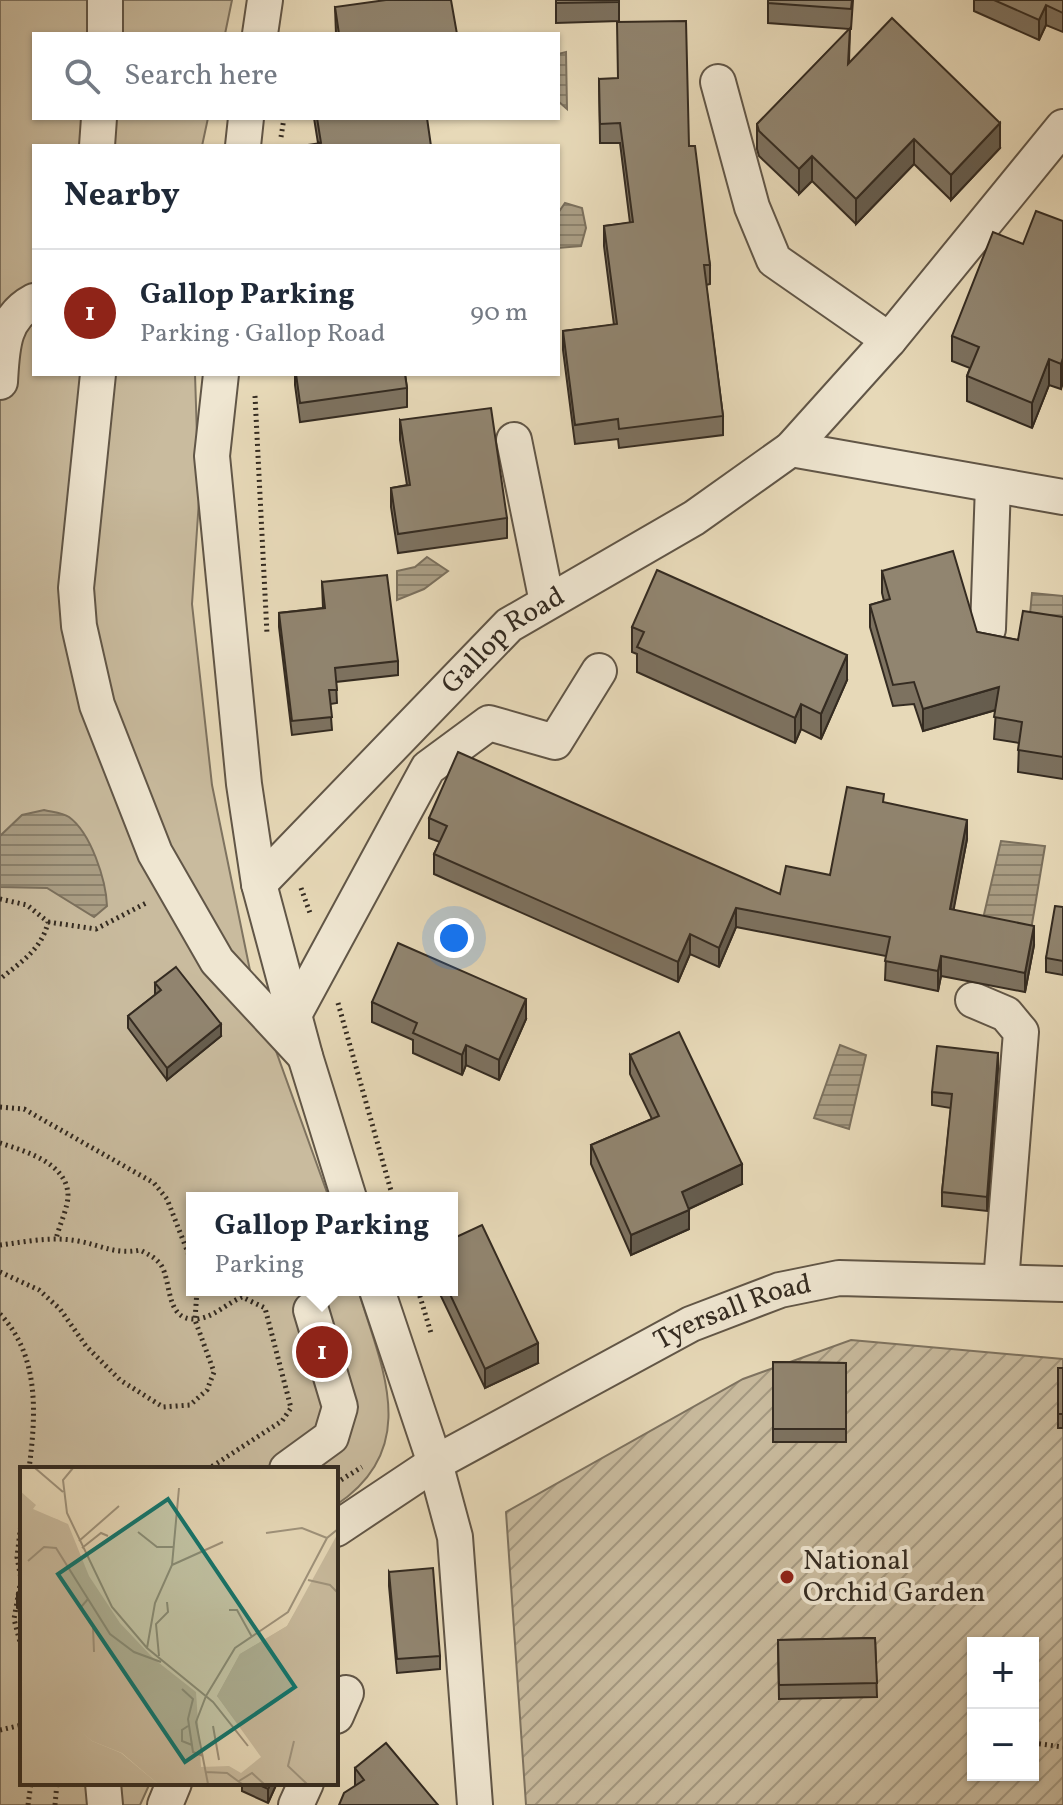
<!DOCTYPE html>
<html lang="en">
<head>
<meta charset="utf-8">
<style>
	body { margin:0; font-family:Vollkorn,serif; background:#f6f6f7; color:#1f2937 }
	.controls { position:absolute; right:24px; bottom:24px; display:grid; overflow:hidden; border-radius:0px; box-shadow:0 2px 6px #0004 }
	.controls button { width:72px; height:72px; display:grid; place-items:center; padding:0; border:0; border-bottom:2px solid #e0e1e3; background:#fff; color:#1f2937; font:40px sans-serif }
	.you { position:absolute; left:454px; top:938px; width:28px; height:28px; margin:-20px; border:6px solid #fff; border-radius:50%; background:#1a73e8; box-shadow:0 0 0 12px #1a73e833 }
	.badge { display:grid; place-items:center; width:52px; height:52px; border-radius:50%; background:#8f2418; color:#fff; font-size:26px; font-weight:700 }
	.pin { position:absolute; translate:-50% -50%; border:4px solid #fff; box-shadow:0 2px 8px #0006 }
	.popup { position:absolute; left:186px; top:1192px; width:272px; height:104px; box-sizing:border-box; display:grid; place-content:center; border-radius:0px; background:#fff; filter:drop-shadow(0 2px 6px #0005); font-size:26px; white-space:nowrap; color:#747a83 }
	.popup b { font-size:30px; color:#1f2937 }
	.popup::after { content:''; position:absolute; left:50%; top:100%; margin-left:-16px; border:16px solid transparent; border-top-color:#fff }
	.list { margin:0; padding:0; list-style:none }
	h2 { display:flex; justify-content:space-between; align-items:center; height:104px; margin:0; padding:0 32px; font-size:34px }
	h2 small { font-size:26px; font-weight:400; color:#747a83 }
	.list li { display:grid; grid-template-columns:52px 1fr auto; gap:24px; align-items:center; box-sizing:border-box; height:128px; padding:0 32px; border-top:2px solid #e0e1e3 }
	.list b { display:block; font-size:30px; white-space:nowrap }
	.list p { margin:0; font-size:26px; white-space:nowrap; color:#747a83 }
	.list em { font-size:26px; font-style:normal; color:#747a83 }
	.icon { flex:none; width:44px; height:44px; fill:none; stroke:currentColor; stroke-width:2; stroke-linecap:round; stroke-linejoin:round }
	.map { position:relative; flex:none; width:1063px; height:1805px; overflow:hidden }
	.search { position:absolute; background:#fff; box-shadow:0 2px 6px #0004; left:32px; top:32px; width:528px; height:88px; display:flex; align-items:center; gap:20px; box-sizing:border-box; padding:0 28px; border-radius:0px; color:#747a83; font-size:30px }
	.panel { position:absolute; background:#fff; box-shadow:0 2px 6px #0004; left:32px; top:144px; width:528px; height:232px; border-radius:0px }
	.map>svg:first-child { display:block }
</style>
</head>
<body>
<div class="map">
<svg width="1063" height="1805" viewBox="0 0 1063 1805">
	<defs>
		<pattern id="garden-furrows" width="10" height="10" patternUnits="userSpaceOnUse" patternTransform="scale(2)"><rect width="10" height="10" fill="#c9bb9e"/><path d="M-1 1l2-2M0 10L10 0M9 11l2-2" fill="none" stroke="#a49880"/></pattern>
		<pattern id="water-rules" width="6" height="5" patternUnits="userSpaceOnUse" patternTransform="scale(2)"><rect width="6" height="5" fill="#aa9e85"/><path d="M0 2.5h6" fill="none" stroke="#8b816c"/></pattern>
	</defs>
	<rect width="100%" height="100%" fill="#e7d9b8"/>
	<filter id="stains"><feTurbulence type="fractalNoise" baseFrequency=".0025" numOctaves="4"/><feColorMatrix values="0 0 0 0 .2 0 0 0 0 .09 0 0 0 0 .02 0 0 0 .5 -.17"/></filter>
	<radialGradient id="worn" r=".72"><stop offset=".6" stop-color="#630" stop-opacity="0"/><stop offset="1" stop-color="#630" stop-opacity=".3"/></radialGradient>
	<!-- green -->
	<path fill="#c9bb9e" stroke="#7e7360" stroke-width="2" d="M0,0H232L225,34H34V118H208L202,146H34V374H195L199,500L192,604L212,785L254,990L329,1198H192V1290H358C382,1368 422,1448 336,1505V1469H22V1783H150L140,1805H0Z"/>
	<!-- garden -->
	<path fill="url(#garden-furrows)" stroke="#7e7360" stroke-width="2" fill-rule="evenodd" d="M851,1340L1063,1359V1805H526L506,1512L743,1379ZM973,1643H1033V1775H973Z"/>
	<!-- water -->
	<g fill="url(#water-rules)" stroke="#7b705d" stroke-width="2">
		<polygon points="566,52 567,109 558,101 558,54"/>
		<polygon points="565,203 582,208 586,228 581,246 558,248 558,213"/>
		<polygon points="427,557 448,571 424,589 397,600 397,571 415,567"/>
		<polygon points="1032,593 1063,596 1063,618 1030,614"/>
		<path d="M44,810C52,812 63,813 69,817C91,833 106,880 107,906L94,917L47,888L0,887V836L22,815Z"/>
		<polygon points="1001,841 1045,846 1030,936 982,923"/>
		<polygon points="840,1045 866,1055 849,1129 814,1118"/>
	</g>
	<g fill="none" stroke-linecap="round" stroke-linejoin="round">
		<!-- minor casing -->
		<g stroke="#615647" stroke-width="38">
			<g id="minor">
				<polyline points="105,34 105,0"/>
				<polyline points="260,34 265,0"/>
				<polyline points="718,82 752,207 774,260 889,340"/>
				<polyline points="97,146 99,118"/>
				<polyline points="243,146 246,118"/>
				<polyline points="98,374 76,588 79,626 97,705 155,853 217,961 305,1056"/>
				<polyline points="221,374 212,456 244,784 259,884 305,1056 349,1198"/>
				<path d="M0,382C2,349 2,318 34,301"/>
				<polyline points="514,440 547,602"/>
				<polyline points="791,449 1063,497"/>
				<polyline points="988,629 993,485"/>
				<path id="s1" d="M259,884L509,625L694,518L791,449L889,340L1063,127"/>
				<polyline points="973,1000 1006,1014 1021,1032 1001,1282"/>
				<polyline points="295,1013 428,768 489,723 555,742 599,671"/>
				<polyline points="377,1290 435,1463 455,1537 475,1805"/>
				<polyline points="287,1469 331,1437 340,1407 311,1310"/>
				<path id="s2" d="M336,1529L435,1463L691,1324L780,1290L839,1278L1063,1284"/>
				<polyline points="336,1716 346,1693"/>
				<polyline points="103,1783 105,1805"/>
				<polyline points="165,1805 174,1783"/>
				<polyline points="296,1805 306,1783"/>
			</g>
		</g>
		<!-- path -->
		<g stroke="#342b21" stroke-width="5" stroke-dasharray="2 4" stroke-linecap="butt">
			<polyline points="281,137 284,118"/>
			<polyline points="255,396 267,634"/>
			<polyline points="301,888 310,913"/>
			<path d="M0,899L27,905L48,922C42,949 21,962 0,979"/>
			<polyline points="48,922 96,929 148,902"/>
			<polyline points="338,1003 393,1198"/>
			<polyline points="0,1107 24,1109 154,1183 167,1199 192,1263"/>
			<path d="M0,1143C25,1151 67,1163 68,1195C68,1208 59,1226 56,1239"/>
			<path d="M0,1245C25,1242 52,1236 78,1241C101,1245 115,1255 140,1250C148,1254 156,1258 161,1265C172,1282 165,1321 196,1319C213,1318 227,1303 242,1297L265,1308L291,1408L282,1421L208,1469"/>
			<polyline points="0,1272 39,1290 60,1309 86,1346 120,1380 163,1407 190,1405 207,1390 214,1372 195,1320 197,1290"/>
			<polyline points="418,1290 431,1333"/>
			<path d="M0,1314C40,1356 36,1415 29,1469"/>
			<polyline points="336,1483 362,1467"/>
			<polyline points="22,1515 17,1557 21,1579 14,1619 22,1650"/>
			<polyline points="0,1730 22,1725"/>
			<polyline points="1033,1743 1063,1747"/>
			<polyline points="28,1805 31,1783"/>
			<polyline points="55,1805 57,1783"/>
		</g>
		<!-- minor -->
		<use href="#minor" stroke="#efe6d1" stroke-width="34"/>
	</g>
	<!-- wall -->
	<g fill="#7d7260" stroke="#342b21" stroke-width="2">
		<polygon points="556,0 619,0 619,21 556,23"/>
		<polygon points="768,0 853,0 851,29 850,29 849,62 1000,148 951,200 914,164 856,224 812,181 799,194 759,156 757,149 757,124 850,29 768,23"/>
		<polygon points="974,0 1063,0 1063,32 1046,25 1039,40 974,11"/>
		<polygon points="335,7 457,34 336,34"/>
		<polygon points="599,79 689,146 710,265 710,284 706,285 723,416 723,435 619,448 618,439 575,444 563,350 563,331 614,325 604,246 604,226 630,223 620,143 600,143"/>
		<polygon points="314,118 427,118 318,143"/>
		<polygon points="1063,221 1061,389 1049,385 1032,428 967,401 967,376 970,368 952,361 952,336 1023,244"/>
		<polygon points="295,374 405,374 407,388 407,407 300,422 295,385"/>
		<polygon points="400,420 507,518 507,538 398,553 391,507 391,488 407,485 400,440"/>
		<polygon points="882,571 977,632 1018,640 1063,617 1063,779 1018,772 1019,743 994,739 996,710 923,731 914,704 893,706 870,627 870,605 884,601 882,593"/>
		<polygon points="322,582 398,661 398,675 336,682 337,703 330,704 332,730 292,735 279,627 279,613 323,608"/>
		<polygon points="632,627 847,680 821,739 801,729 795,743 637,672 637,654 632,652"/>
		<polygon points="884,803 967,839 953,910 1034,945 1025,992 941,976 938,991 885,980 886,956 736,927 719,967 690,954 678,982 434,874 434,854 440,842 429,838 429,818 780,894 830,875"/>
		<polygon points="1063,907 1063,975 1046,972 1046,958"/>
		<polygon points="155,983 221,1036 167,1080 128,1028 128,1016 155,995"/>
		<polygon points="372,1002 526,1019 499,1080 466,1065 462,1075 413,1053 413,1040 372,1022"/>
		<polygon points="630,1055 742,1184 689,1209 689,1229 631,1255 591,1164 591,1145 652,1119 630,1074"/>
		<polygon points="998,1067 987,1211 942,1206 942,1192 951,1108 932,1105 932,1092"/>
		<polygon points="438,1290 452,1290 538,1363 485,1388"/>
		<polygon points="773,1362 846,1363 846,1442 773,1442"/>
		<rect x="1058" y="1368" width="5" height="60"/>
		<polygon points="389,1572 440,1656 440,1669 397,1673 389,1586"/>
		<polygon points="22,1587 22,1611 17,1608 17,1594"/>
		<polygon points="875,1638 877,1697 779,1699 778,1640"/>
		<polygon points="355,1768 438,1805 355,1786"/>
		<polygon points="242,1783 277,1783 268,1803 242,1791"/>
	</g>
	<!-- shaded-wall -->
	<g fill="#665d4e" stroke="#342b21" stroke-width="2">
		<polygon points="1046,5 1046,25 1039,40 1039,20"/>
		<polygon points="1000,123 1000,148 951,200 951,175"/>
		<polygon points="914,139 914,164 856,224 856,199"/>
		<polygon points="812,156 812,181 799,194 799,169"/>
		<polygon points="1063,358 1063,383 1061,389 1061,364"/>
		<polygon points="1049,359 1049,385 1032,428 1032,403"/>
		<polygon points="847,655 847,680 821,739 821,714"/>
		<polygon points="999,687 999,709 923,731 923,709"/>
		<polygon points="801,704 801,729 795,743 795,718"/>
		<polygon points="967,820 967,839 950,929 950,909"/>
		<polygon points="736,908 736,927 719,967 719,948"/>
		<polygon points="1034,926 1034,945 1025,992 1025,973"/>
		<polygon points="690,934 690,954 678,982 678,962"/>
		<polygon points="941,956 941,976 938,991 938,971"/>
		<polygon points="526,999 526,1019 499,1080 499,1060"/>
		<polygon points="221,1024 221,1036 167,1080 167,1068"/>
		<polygon points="466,1045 466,1065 462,1075 462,1055"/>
		<polygon points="998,1053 998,1067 987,1211 987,1197"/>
		<polygon points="742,1164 742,1184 682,1212 682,1192"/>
		<polygon points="689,1210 689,1229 631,1255 631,1235"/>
		<polygon points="538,1343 538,1363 485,1388 485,1369"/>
		<polygon points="271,1783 277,1783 268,1803 268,1789"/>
	</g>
	<!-- building -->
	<g fill="#918570" stroke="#342b21" stroke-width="2">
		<polygon points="386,0 451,0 457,34 339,34 335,7"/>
		<polygon points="556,0 619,0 619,2 556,3"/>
		<polygon points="768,0 852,0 851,9 768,3"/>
		<polygon points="994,0 1063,0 1063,13 1046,5 1039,20"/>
		<polygon points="892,18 1000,123 951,175 914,139 856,199 812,156 799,169 759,131 757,124 850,28 848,64"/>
		<polygon points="686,21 689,146 695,146 710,265 704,265 723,416 619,429 618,419 575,425 563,331 617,324 604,226 633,222 620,123 600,124 599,79 618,78 617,22"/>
		<polygon points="317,118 427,118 431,146 307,146 307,145 321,143"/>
		<polygon points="1036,211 1063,221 1063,358 1061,364 1049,359 1032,403 967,376 979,347 952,336 993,232 1023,244"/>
		<polygon points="296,374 405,374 407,388 300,403"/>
		<polygon points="491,408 507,518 398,534 391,488 410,485 400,420"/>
		<polygon points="953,551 977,632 1018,640 1023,611 1063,617 1063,757 1018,750 1022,722 994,717 999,687 923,709 914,682 893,685 870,605 890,599 882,571"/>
		<polygon points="657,570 847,655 821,714 801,704 795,718 637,647 644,632 632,627"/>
		<polygon points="387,575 398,661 335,668 337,690 329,690 332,717 292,721 279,613 325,608 322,582"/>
		<polygon points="458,752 780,894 786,866 830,875 847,787 884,794 883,802 967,820 950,909 1034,926 1025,973 941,956 938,971 885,961 890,937 736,908 719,948 690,934 678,962 434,854 447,826 429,818"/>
		<polygon points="1055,906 1063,907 1063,961 1046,958"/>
		<polygon points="398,943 526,999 499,1060 466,1045 462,1055 413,1033 417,1023 372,1002"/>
		<polygon points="176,967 221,1024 167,1068 128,1016 161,990 155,983"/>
		<polygon points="679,1032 742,1164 682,1192 689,1210 631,1235 591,1145 659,1116 630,1055"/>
		<polygon points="937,1046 998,1053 987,1197 942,1192 952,1094 932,1092"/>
		<polygon points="482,1225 538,1343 485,1369 448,1290 452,1290 452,1239"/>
		<polygon points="773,1362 846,1363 846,1429 773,1429"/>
		<rect x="1058" y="1368" width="5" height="46"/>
		<polygon points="433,1568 440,1656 397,1659 389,1572"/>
		<polygon points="22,1587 22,1597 17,1594"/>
		<polygon points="875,1638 877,1683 779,1685 778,1640"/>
		<polygon points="386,1743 438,1805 339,1805 344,1793 364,1780 355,1768"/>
		<polygon points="255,1783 271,1783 268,1789"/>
	</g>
	<!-- markers -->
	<circle fill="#8f2418" stroke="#efe6d1" stroke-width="3" cx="787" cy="1577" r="8"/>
	<g text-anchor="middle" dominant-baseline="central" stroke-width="8" stroke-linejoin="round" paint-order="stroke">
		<!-- street labels -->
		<g font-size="28" fill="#342b21" stroke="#efe6d1">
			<text stroke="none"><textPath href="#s1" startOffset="346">Gallop Road</textPath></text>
			<text stroke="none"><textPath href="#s2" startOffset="454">Tyersall Road</textPath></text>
		</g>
		<!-- poi labels -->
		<g font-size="28" fill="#342b21" stroke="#efe6d1" text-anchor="start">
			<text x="803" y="1561">National<tspan x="803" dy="32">Orchid Garden</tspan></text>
		</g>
	</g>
	<!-- overview -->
	<g transform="translate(20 1467)">
		<rect width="318" height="318" fill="#e7d9b8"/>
		<path d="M0,24L16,38L13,42L48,57L69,109L100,156L134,192L176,225L181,300L209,299L221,306L241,290L197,229L220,187L267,159L318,66V317H138L102,286L72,274L23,234L0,212Z" fill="#c9bb9e"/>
		<path d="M0,212L72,274L101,286L138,317H0Z" fill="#c9bb9e"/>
		<path d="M14,45L39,53L54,75L41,81L26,75L0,96V52ZM280,137L294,142L318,139V317L286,312L248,272L222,262L197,229L220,187L267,159Z" fill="#c9bb9e"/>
		<path fill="none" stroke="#9f937c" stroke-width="2" d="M15,1L43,25M53,1L43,13L47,46L92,140L127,181L193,235L228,279M118,65L137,80H154M246,66L282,61L307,71M59,74L99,39M62,81L81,66L88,69M8,94L24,80L36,81L90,167L114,185L141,195M152,98L203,75M288,113L310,118L318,126M68,132L61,140L73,160L74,185M209,143H217L232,170M127,181L135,136L152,98L159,21M139,189L136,157L148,145L147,135M162,222L173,232L168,252L173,285L183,289M168,259L162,263V274L172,278M193,259L199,293M274,274L268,299L287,317M186,305L207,306L222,317M219,314L232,306L244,317M188,317L176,255L186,229L215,181L268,145L307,71L318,62"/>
		<path fill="#0f766e" fill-opacity="0.15" stroke="#0f766e" stroke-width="4" d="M148,32L275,220L165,295L38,107Z"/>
		<rect width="318" height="318" fill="none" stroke="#342b21" stroke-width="4"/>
	</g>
	<rect width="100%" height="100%" filter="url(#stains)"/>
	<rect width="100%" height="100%" fill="url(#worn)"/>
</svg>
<div class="controls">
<button>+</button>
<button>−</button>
</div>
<div class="you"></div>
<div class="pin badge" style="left:322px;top:1352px">1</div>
<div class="popup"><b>Gallop Parking</b>Parking</div>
<div class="search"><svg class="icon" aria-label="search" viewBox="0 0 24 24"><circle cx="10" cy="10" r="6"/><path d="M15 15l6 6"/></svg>Search here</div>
<section class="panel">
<h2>Nearby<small></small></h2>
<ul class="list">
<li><span class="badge">1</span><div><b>Gallop Parking</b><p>Parking · Gallop Road</p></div><em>90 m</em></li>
</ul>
</section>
</div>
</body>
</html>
